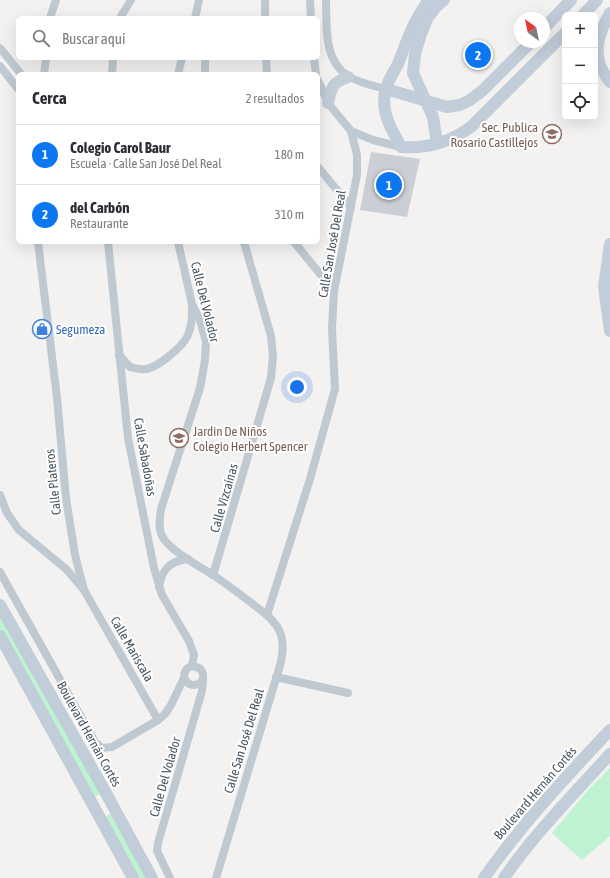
<!DOCTYPE html>
<html lang="es">
<head>
<meta charset="utf-8">
<style>
	body { margin:0; font-family:"Asap Condensed",sans-serif; background:#f7f7f7; color:#2b2b33 }
	.controls { position:absolute; right:12px; top:12px; display:grid; overflow:hidden; border-radius:6px; box-shadow:0 4px 16px #0002 }
	.controls button { width:36px; height:36px; display:grid; place-items:center; padding:0; border:0; border-bottom:1px solid #e1e1e2; background:#fff; color:#2b2b33; font:20px sans-serif }
	.compass { position:absolute; left:514px; top:12px; width:36px; height:36px; border-radius:50%; background:#fff; box-shadow:0 4px 16px #0002; rotate:327deg }
	.you { position:absolute; left:297px; top:387px; width:14px; height:14px; margin:-10px; border:3px solid #fff; border-radius:50%; background:#1a73e8; box-shadow:0 0 0 6px #1a73e833 }
	.badge { display:grid; place-items:center; width:26px; height:26px; border-radius:50%; background:#0d77f2; color:#fff; font-size:13px; font-weight:700 }
	.pin { position:absolute; translate:-50% -50%; border:2px solid #fff; box-shadow:0 1px 4px #0006 }
	.list { margin:0; padding:0; list-style:none }
	h2 { display:flex; justify-content:space-between; align-items:center; height:52px; margin:0; padding:0 16px; font-size:17px }
	h2 small { font-size:13px; font-weight:400; color:#7c7c81 }
	.list li { display:grid; grid-template-columns:26px 1fr auto; gap:12px; align-items:center; box-sizing:border-box; height:60px; padding:0 16px; border-top:1px solid #e1e1e2 }
	.list b { display:block; font-size:15px; white-space:nowrap }
	.list p { margin:0; font-size:13px; white-space:nowrap; color:#7c7c81 }
	.list em { font-size:13px; font-style:normal; color:#7c7c81 }
	.icon { flex:none; width:22px; height:22px; fill:none; stroke:currentColor; stroke-width:2; stroke-linecap:round; stroke-linejoin:round }
	.map { position:relative; flex:none; width:610px; height:878px; overflow:hidden }
	.search { position:absolute; background:#fff; box-shadow:0 4px 16px #0002; left:16px; top:16px; width:304px; height:44px; display:flex; align-items:center; gap:10px; box-sizing:border-box; padding:0 14px; border-radius:6px; color:#7c7c81; font-size:15px }
	.panel { position:absolute; background:#fff; box-shadow:0 4px 16px #0002; left:16px; top:72px; width:304px; height:172px; border-radius:6px }
	.map>svg:first-child { display:block }
</style>
</head>
<body>
<div class="map">
<svg width="610" height="878" viewBox="0 0 610 878">
	<rect width="100%" height="100%" fill="#f4f1f1"/>
	<!-- green -->
	<g fill="#bef3d1">
		<polygon points="0,607 105,792 92,798 0,629"/>
		<polygon points="610,768 610,836 582,860 552,833 590,788"/>
		<polygon points="113,812 150,878 139,878 105,817"/>
	</g>
	<!-- building -->
	<polygon fill="#cbced4" points="371,152 420,159 407,217 360,210"/>
	<g fill="none" stroke-linecap="round" stroke-linejoin="round">
		<!-- street -->
		<g stroke="#bec9d1" stroke-width="8">
			<polyline points="265,0 265,18"/>
			<polyline points="310,0 311,18"/>
			<path d="M326,0C327,26 323,60 348,76C359,83 374,86 386,89"/>
			<polyline points="50,18 56,0"/>
			<polyline points="120,18 131,0"/>
			<polyline points="195,18 199,0"/>
			<polyline points="0,48 21,74"/>
			<polyline points="205,58 205,74"/>
			<polyline points="266,58 267,74"/>
			<polyline points="314,58 316,74"/>
			<polyline points="0,66 18,89"/>
			<polyline points="44,74 46,58"/>
			<polyline points="112,74 113,58"/>
			<polyline points="178,74 182,58"/>
			<polyline points="318,80 328,103 351,131 373,140 401,147"/>
			<polyline points="318,167 351,207"/>
			<polyline points="38,242 57,398 66,498 75,555 84,590"/>
			<polyline points="108,242 128,438 154,568 162,595 189,641 194,655 192,666"/>
			<path d="M178,242L192,304L200,320L206,342L205,360L200,388L161,509C160,517 158,528 162,536C169,550 199,566 213,575C231,587 249,601 267,615C283,630 285,641 281,662L216,878"/>
			<polyline points="294,242 334,291"/>
			<path d="M119,355L130,367C135,368 140,370 145,369C156,369 182,347 187,337C192,327 192,318 192,307"/>
			<polyline points="0,495 7,513 19,530 66,569 84,590 158,720"/>
			<polyline points="0,572 95,742 102,748 112,747 158,720 165,714 171,705 184,678"/>
			<polyline points="213,575 271,378 273,356 271,336 244,242"/>
			<path d="M159,587C162,569 170,561 188,559"/>
			<polyline points="267,615 310,479 335,389 332,328 334,291 357,175 357,155 351,131"/>
			<polyline points="276,677 348,693"/>
			<path d="M170,878L157,851L158,843L202,691C202,683 207,669 196,667C193,666 190,666 188,668C177,677 192,693 203,680"/>
		</g>
		<!-- secondary -->
		<g stroke="#c1cdd9" stroke-width="12">
			<path d="M429,0C414,19 407,41 398,64C394,72 388,80 386,89C384,95 384,104 385,110C387,124 395,135 401,147C427,149 452,141 472,126L565,33"/>
			<path d="M610,13C596,38 591,58 610,82"/>
			<polyline points="583,15 597,0"/>
			<polyline points="544,28 571,0"/>
			<polyline points="386,89 447,107 460,105 470,100 482,91 531,42"/>
			<path d="M328,103C332,86 332,83 348,77"/>
			<polyline points="437,143 433,117 413,73 415,54 421,34 428,17 437,6 444,0"/>
			<polyline points="610,244 604,287 610,331"/>
			<polyline points="0,605 107,795 152,878"/>
			<polyline points="0,636 133,878"/>
			<path d="M484,878C521,825 566,777 610,730"/>
			<path d="M504,878C535,833 574,794 610,754"/>
		</g>
	</g>
	<!-- icons -->
	<defs>
		<g id="school-ring" transform="scale(1)"><circle r="9.5" fill="#fff" stroke="#8d6e63" stroke-width="1.5"/><path d="M0-5L7-2L0 1L-7-2ZM-4 1L0 2.5L4 1V4Q0 6-4 4Z" fill="#8d6e63"/></g>
		<g id="shop-ring" transform="scale(1)"><circle r="9.5" fill="#fff" stroke="#3f7fe0" stroke-width="1.5"/><path d="M-5-2.5h2.3a2.7 3.5 0 0 1 5.4 0H5L5.5 6h-11ZM-1.5-2.5h3a1.5 2.3 0 0 0-3 0Z" fill="#3f7fe0"/></g>
	</defs>
	<g fill-rule="evenodd">
		<use href="#school-ring" x="552" y="134"/>
		<use href="#shop-ring" x="42" y="329"/>
		<use href="#school-ring" x="179" y="438"/>
	</g>
	<g text-anchor="middle" dominant-baseline="central" stroke-width="4" stroke-linejoin="round" paint-order="stroke">
		<!-- education labels -->
		<g font-size="13" fill="#785e54" stroke="#fff" text-anchor="end">
			<text x="538" y="127">Sec. Publica<tspan x="538" dy="15">Rosario Castillejos</tspan></text>
			<text x="193" y="431" text-anchor="start">Jardin De Niños<tspan x="193" dy="15">Colegio Herbert Spencer</tspan></text>
		</g>
		<!-- street labels -->
		<g font-size="13" fill="#485560" stroke="#fff">
			<text transform="translate(332 244) rotate(-80)">Calle San José Del Real</text>
			<text transform="translate(205 302) rotate(76)">Calle Del Volador</text>
			<text transform="translate(145 457) rotate(80)">Calle Sabadoñas</text>
			<text transform="translate(53 482) rotate(-96)">Calle Plateros</text>
			<text transform="translate(224 498) rotate(-74)">Calle Vizcaínas</text>
			<text transform="translate(132 649) rotate(60)">Calle Mariscala</text>
			<text transform="translate(89 734) rotate(61)">Boulevard Hernán Cortés</text>
			<text transform="translate(244 741) rotate(-73)">Calle San José Del Real</text>
			<text transform="translate(165 777) rotate(-74)">Calle Del Volador</text>
			<text transform="translate(535 793) rotate(-49)">Boulevard Hernán Cortés</text>
		</g>
		<!-- shop labels -->
		<g font-size="13" fill="#366cbe" stroke="#fff" text-anchor="start">
			<text x="56" y="329">Segumeza</text>
		</g>
	</g>
</svg>
<div class="controls">
<button>+</button>
<button>−</button>
<button><svg class="icon" aria-label="locate" viewBox="0 0 24 24"><circle cx="12" cy="12" r="6"/><path d="M12 2v4M12 18v4M2 12h4M18 12h4"/></svg></button>
</div>
<svg class="compass" viewBox="-18 -18 36 36"><path d="M0-13l5 13h-10z" fill="#e53935"/><path d="M0 13l5-13h-10z" fill="#7c7c81"/></svg>
<div class="you"></div>
<div class="pin badge" style="left:389px;top:185px">1</div>
<div class="pin badge" style="left:478px;top:55px">2</div>
<div class="search"><svg class="icon" aria-label="search" viewBox="0 0 24 24"><circle cx="10" cy="10" r="6"/><path d="M15 15l6 6"/></svg>Buscar aquí</div>
<section class="panel">
<h2>Cerca<small>2 resultados</small></h2>
<ul class="list">
<li><span class="badge">1</span><div><b>Colegio Carol Baur</b><p>Escuela · Calle San José Del Real</p></div><em>180 m</em></li>
<li><span class="badge">2</span><div><b>del Carbón</b><p>Restaurante</p></div><em>310 m</em></li>
</ul>
</section>
</div>
</body>
</html>
